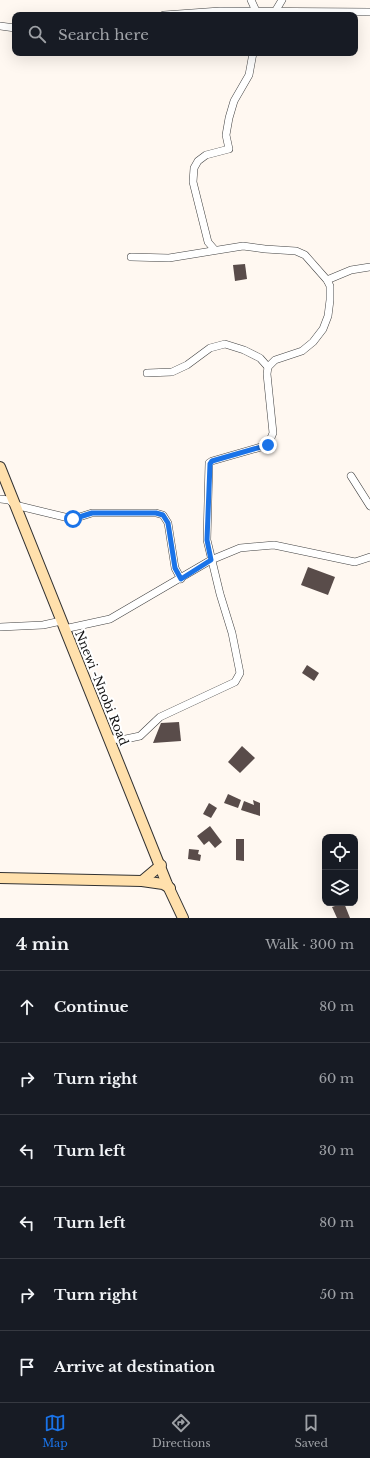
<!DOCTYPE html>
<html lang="en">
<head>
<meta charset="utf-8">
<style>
	body { margin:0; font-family:"Libre Baskerville",serif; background:#242831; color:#f1f3f6 }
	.controls { position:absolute; right:12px; bottom:12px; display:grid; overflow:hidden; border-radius:8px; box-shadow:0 4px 16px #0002 }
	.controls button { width:36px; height:36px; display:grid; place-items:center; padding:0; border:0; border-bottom:1px solid #363941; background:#171b24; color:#f1f3f6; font:20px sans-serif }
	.stop { position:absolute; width:12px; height:12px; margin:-9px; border:3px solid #1a73e8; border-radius:50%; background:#fff }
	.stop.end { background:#1a73e8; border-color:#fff; box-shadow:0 1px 4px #0008 }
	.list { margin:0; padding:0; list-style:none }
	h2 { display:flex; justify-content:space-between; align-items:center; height:52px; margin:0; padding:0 16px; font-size:17px }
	h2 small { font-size:13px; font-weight:400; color:#9ea1a6 }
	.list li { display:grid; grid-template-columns:26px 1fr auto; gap:12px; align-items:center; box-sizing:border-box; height:72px; padding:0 16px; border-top:1px solid #363941 }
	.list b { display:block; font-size:15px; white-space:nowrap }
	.list em { font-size:13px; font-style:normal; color:#9ea1a6 }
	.icon { flex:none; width:22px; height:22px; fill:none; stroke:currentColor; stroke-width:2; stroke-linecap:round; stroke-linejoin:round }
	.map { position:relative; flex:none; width:370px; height:918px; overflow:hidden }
	.search { position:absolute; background:#171b24; box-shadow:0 4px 16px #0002; left:12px; right:12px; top:12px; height:44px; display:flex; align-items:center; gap:10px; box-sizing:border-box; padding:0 14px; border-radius:8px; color:#9ea1a6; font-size:15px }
	.sheet { height:484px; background:#171b24 }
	nav { display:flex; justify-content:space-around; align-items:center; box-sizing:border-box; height:56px; border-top:1px solid #363941; background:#171b24; font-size:11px; color:#9ea1a6 }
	nav a { display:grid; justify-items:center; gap:2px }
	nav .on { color:#1a73e8 }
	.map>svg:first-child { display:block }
</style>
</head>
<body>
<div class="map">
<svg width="370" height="918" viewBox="0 0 370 918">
	<rect width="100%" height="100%" fill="#fff8f1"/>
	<!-- building -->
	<g fill="#594c4a">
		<polygon points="245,264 247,279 235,281 233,265"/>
		<polygon points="308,567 335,577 328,595 301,585"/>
		<polygon points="307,665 319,673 314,681 302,673"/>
		<polygon points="179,722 181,741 153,743 161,723"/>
		<polygon points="242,746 255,758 240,773 228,762"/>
		<polygon points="228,794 241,800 238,808 224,803"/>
		<polygon points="253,800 260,803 260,816 241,810 244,801 254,805"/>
		<polygon points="209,803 217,808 211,818 203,814"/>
		<polygon points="210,826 222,842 215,848 209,841 204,845 197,836"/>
		<polygon points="236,839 244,839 244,861 236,860"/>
		<polygon points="189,849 199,850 198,854 201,855 200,861 188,859"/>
		<polygon points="344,903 350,918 337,918 332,907"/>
	</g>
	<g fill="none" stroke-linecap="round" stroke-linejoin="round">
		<!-- minor casing -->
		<g stroke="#424242" stroke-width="8">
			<g id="minor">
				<polyline points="251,0 257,13"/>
				<polyline points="276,10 282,0"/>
				<polyline points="164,15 220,11 370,12"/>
				<polyline points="0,26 15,28"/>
				<polyline points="214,249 208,242 193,182 194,168 198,161 206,155 229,149 226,135 229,118 234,101 249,75 253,53"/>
				<polyline points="327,280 351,270 370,267"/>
				<polyline points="147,373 172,372 187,365 210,348 225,344 244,350 260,358 268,367"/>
				<polyline points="351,476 370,506"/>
				<polyline points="0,499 9,500 15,505 73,519 92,513 156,513 163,515 168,523 175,568 181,579"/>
				<polyline points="0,627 43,625 61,621"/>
				<polyline points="64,629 110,619 211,560 240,548 274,545 355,562 370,557"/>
				<polyline points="108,738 121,740 140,736 160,717 235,682 240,673 232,633 220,594 207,540 209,463 212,461 268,445 273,433 267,374 268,367 275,360 302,351 313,342 323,329 328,316 330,300 330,286 327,280 305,255 296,251 265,249 243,246 169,258 131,257"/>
			</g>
		</g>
		<!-- secondary casing -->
		<g stroke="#313131" stroke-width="12">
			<g id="secondary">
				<polyline points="0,467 167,884 183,918"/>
				<polyline points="0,878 142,881 163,884 170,888"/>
				<polyline points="142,881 161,865"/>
			</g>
		</g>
		<!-- minor -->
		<use href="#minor" stroke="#fff" stroke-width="7"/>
		<!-- secondary -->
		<use href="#secondary" stroke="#ffe0ac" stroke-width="10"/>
	</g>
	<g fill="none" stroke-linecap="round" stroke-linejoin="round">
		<!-- route -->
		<polyline stroke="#1a73e8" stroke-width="5" points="73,519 92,513 156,513 163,515 168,523 175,568 181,579 211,560 207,540 210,464 212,461 268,445"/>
	</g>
	<g text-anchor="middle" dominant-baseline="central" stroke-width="4" stroke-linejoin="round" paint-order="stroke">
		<!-- street labels -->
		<g font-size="12" fill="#0f0f0f" stroke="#fff">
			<text transform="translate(102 688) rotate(68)">Nnewi -Nnobi Road</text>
		</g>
	</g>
</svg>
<div class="controls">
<button><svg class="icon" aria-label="locate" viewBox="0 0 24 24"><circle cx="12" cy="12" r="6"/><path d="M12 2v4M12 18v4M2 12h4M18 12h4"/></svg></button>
<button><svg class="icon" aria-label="layers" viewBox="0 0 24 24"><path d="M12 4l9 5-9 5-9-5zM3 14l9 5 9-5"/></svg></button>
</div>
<div class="stop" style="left:73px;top:519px"></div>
<div class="stop end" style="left:268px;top:445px"></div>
<div class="search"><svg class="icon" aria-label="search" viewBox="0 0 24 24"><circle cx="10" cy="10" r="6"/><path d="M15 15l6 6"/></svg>Search here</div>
</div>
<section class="sheet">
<h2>4 min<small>Walk · 300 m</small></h2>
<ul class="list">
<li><svg class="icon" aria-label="ahead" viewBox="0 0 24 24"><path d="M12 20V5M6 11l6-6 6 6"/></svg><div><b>Continue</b></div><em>80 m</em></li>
<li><svg class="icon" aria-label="right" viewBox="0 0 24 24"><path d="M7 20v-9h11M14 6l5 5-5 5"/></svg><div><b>Turn right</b></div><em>60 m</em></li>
<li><svg class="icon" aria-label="left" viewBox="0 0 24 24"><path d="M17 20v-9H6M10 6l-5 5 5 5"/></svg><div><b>Turn left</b></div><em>30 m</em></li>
<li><svg class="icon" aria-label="left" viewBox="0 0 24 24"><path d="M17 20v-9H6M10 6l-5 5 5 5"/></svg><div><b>Turn left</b></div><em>80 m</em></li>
<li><svg class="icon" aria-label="right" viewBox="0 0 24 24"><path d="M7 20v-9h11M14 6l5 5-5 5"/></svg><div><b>Turn right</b></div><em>50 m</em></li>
<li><svg class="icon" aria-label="arrive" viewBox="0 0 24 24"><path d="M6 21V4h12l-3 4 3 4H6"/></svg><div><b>Arrive at destination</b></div></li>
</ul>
</section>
<nav>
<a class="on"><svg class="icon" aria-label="map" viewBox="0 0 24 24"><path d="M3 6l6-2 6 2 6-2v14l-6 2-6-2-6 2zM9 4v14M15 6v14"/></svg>Map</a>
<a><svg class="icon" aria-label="directions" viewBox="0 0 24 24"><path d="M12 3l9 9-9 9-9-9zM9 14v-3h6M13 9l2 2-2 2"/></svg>Directions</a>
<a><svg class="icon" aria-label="saved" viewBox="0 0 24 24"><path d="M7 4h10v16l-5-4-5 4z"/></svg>Saved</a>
</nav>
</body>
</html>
